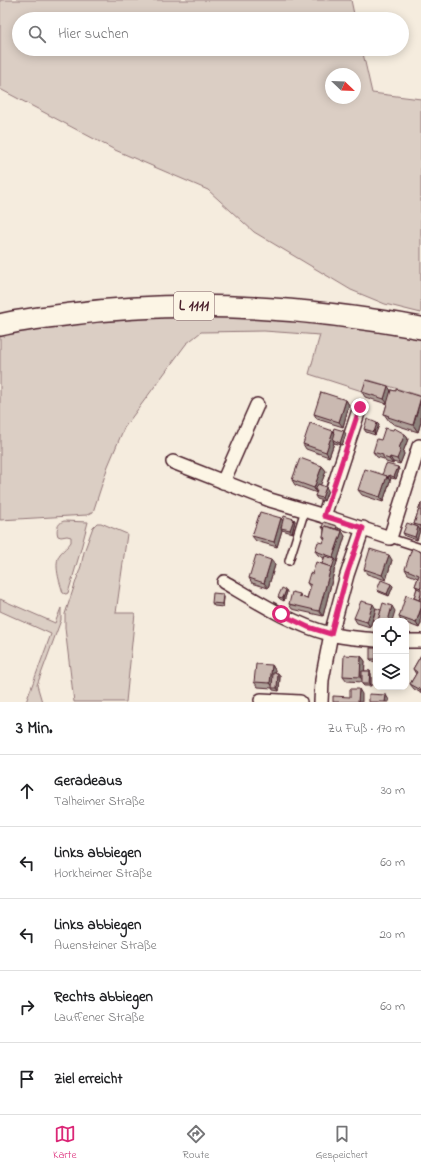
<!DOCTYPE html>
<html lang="de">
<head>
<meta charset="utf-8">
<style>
	body { margin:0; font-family:"Indie Flower",sans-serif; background:#f6f6f6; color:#202124 }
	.controls { position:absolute; right:12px; bottom:12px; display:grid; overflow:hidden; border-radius:8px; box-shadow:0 2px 10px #0003 }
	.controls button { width:36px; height:36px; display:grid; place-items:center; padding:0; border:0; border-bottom:1px solid #e0e0e0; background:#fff; color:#202124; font:20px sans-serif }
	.compass { position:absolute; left:325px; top:68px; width:36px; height:36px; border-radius:50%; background:#fff; box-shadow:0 2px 10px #0003; rotate:113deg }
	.stop { position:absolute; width:12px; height:12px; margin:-9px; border:3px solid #db2777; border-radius:50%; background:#fff }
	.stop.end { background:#db2777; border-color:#fff; box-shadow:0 1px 4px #0008 }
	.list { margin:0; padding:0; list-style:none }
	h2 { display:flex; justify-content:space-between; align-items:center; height:52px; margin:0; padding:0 16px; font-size:17px }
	h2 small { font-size:13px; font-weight:400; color:#757577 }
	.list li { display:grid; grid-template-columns:26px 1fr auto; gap:12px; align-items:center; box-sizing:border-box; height:72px; padding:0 16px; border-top:1px solid #e0e0e0 }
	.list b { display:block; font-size:15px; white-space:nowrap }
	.list p { margin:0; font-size:13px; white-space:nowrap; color:#757577 }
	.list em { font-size:13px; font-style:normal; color:#757577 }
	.icon { flex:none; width:22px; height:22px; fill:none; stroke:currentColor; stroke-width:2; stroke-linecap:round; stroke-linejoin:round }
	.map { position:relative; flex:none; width:421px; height:702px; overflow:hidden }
	.search { position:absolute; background:#fff; box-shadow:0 2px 10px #0003; left:12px; right:12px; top:12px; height:44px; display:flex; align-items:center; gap:10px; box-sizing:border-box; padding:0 14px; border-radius:22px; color:#757577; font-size:15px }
	.sheet { height:412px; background:#fff }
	nav { display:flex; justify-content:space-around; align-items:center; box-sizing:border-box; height:56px; border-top:1px solid #e0e0e0; background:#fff; font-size:11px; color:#757577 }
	nav a { display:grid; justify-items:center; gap:2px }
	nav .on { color:#db2777 }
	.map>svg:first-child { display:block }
</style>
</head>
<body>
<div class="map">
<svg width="421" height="702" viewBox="0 0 421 702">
	<rect width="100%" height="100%" fill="#f5ecde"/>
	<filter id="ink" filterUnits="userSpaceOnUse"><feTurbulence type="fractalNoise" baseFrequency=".025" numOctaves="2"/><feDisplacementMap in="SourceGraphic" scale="8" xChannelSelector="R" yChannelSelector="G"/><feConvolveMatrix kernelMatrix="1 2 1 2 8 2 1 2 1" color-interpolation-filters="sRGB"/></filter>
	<g filter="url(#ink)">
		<!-- green -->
		<g fill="#dbcec4" stroke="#927678" fill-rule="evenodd">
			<path d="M0,0H351L355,19H19V49H362L372,93L421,99V313L385,304L351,290L254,232L208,190L115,150L0,89ZM331,74H355V98H331Z"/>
			<polygon points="203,310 421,333 421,396 369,380 365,392 309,374 320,335 264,331 201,332 186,344 124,428 108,466 93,512 87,515 0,520 0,330"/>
			<path d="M64,521L88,522L79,556L68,593L66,594L63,593C60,583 53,564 60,554C63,550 68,547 71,542V537L67,536L61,537L58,536C56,531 57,523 64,521Z"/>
			<polygon points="97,523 101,523 127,534 116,613 135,613 126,702 74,702 65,628 65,614 81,566 84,552 93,527"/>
			<polygon points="0,599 55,623 61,608 61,620 37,685 42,702 26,702 51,634 0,611"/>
		</g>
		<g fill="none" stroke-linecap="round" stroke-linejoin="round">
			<!-- lane casing -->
			<g stroke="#4a1f2b" stroke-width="10">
				<g id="lane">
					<polyline points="390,538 421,548"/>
					<polyline points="289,561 305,510"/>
				</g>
			</g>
			<!-- street casing -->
			<g stroke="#4a1f2b" stroke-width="16">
				<g id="street">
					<polyline points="173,462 270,500 324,516 390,538 419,446"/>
					<polyline points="223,482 257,405"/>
					<polyline points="324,516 360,407"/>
					<path d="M224,582C258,602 292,624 330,634C344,638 361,638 376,640"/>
					<polyline points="406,641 421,641"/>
					<polyline points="261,700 300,702"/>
					<polyline points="321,702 322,680 331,634 347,575 363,528"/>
				</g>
			</g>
			<!-- primary casing -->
			<g stroke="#4a1f2b" stroke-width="24">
				<path id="primary" d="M0,325C24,319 48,317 72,314C188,299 306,307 421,328"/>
			</g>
			<!-- lane -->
			<use href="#lane" stroke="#fcf5e5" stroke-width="7"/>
			<!-- street -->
			<use href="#street" stroke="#fcf5e5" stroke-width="13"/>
			<!-- primary -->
			<use href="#primary" stroke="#fcf5e5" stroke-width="21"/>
		</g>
		<!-- wall -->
		<g fill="#ae9f98" stroke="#4a1f2b">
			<polygon points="391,390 421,397 421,422 418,432 393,424 391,422 389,421 384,414 387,404 365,397 362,392"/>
			<polygon points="346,400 349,405 343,427 317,419 314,414"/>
			<polygon points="379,425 375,435 366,432 364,429"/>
			<polygon points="333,431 346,434 342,445 334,443 329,457 306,449 303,444"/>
			<polygon points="405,434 408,439 403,452 404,454 400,464 393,462 393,464 386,462 384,459 377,457 373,452"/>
			<polygon points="322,466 326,471 320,485 328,490 324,501 317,499 315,496 317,493 295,485 292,480"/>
			<polygon points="398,467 399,470 396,479 391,478 383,502 362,495 358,490 382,475"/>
			<polygon points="421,503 421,530 420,530 417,540 405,536 403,533 415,526 414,524"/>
			<polygon points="281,518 283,521 294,519 295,521 292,533 282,530 277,547 256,541 252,536"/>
			<polygon points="322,527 339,528 338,530 345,536 334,571 334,572 323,616 292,609 289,604 300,594 301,597 307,599 310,587 307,583 312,574 322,564 324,558 318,555 315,551 323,543 325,540 323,537 324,530"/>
			<polygon points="421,552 421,623 419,628 406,623 406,621 401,621 399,617 414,598 417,588 415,586 418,578 408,574 405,569"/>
			<polygon points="392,560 386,580 367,574 364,569"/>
			<polygon points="275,565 268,588 252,583 249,578"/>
			<polygon points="391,584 393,586 389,596 379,592 377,590"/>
			<polygon points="287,592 284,601 280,599 278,597"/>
			<polygon points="224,597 223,607 214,606 212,603"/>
			<polygon points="376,609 370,627 357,623 354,618"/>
			<polygon points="376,648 376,662 372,661 370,659"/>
			<polygon points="421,655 421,693 414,689 410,684 416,674 413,669"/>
			<polygon points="361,656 365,661 364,671 370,671 371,674 371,686 364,686 362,684 362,682 347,681 343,676"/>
			<polygon points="272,665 275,670 275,673 278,673 280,676 279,691 273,690 272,688 258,687 254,682"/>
		</g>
		<!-- shaded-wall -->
		<g fill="#8d827c" stroke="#4a1f2b">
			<polygon points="388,386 391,391 388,404 384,399"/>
			<polygon points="421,399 421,422 418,432 413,425"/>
			<polygon points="346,400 349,405 343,427 339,422"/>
			<polygon points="377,423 379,425 375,435 374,432"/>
			<polygon points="333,431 337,436 333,440 334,443 329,457 326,452"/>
			<polygon points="344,431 346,434 342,445 340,443"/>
			<polygon points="405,434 408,439 403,452 404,454 400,464 397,459 399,448"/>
			<polygon points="390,457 393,462 393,464 389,459"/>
			<polygon points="322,466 326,471 318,492 315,491 314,488"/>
			<polygon points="398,467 399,470 396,479 394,477"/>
			<polygon points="389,475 391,478 390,481 388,479"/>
			<polygon points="387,476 390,481 383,502 380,497"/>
			<polygon points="326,487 328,490 324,501 322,498"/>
			<polygon points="281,518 284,523 281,528 282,530 277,547 274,542"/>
			<polygon points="294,519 295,521 292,533 290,530"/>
			<polygon points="418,527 420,530 417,540 415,537"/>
			<polygon points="342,531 345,536 337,562 333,557"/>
			<polygon points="389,555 392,560 386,580 382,575"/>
			<polygon points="335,559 337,562 334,571 334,572 323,616 319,611 331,567"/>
			<polygon points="271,560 275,565 268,588 264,583"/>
			<polygon points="391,584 393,586 389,596 387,594"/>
			<polygon points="286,590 287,592 284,601 283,598"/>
			<polygon points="223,594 224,597 223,607 222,604"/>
			<polygon points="373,604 376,609 370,627 367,622"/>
			<polygon points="392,606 395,611 392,621 388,621"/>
			<polygon points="421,608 421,623 419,628 416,623"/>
			<polygon points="361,656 365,661 364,682 360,677"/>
			<polygon points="272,665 275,670 274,688 270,683"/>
			<polygon points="370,671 371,674 371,686 369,684"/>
			<polygon points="278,673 280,676 279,691 277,688"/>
			<polygon points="359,689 362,694 362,702 358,702"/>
			<polygon points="386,695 389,700 389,702 385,702"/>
		</g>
		<!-- building -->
		<g fill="#cab9b1" stroke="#4a1f2b">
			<polygon points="366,380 388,386 384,399 362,392"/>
			<polygon points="396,389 421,397 413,425 388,417 389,416 384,414 391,390 396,391"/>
			<polygon points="321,392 346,400 339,422 314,414"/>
			<polygon points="367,419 377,423 374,432 364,429"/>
			<polygon points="310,423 333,431 326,452 303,444"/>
			<polygon points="334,428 344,431 340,443 333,440 335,433 333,431"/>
			<polygon points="385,428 393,430 394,428 405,434 399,448 401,449 397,459 390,457 389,459 383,457 383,455 373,452 377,439 381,440"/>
			<polygon points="300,458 322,466 314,488 292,480"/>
			<polygon points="386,464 398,467 394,477 389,475 388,479 387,476 382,475"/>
			<polygon points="365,469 387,476 380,497 358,490"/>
			<polygon points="318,484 326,487 322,498 315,496 317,491 315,491"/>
			<polygon points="421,503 421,526 414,524"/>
			<polygon points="260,512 281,518 274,542 252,536"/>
			<polygon points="284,516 294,519 290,530 281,528"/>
			<polygon points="324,522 337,526 336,529 325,526 325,528 322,527"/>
			<polygon points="407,523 418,527 415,537 403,533"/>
			<polygon points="325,526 342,531 333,557 315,551 318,542 323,543 325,538 323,537"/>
			<polygon points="412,548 421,552 421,588 415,586 419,575 405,569"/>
			<polygon points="370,549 389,555 382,575 364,569"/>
			<polygon points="256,555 271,560 264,583 249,578"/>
			<polygon points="325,556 335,559 332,568 331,567 322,564"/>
			<polygon points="316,562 331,567 319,611 289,604 292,592 300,594 299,596 307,599 311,585 307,583 310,573 312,574"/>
			<polygon points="381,580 391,584 387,594 377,590"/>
			<polygon points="282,588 286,590 283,598 278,597"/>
			<polygon points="417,588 421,590 421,594 419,600 414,598"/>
			<polygon points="213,593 223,594 222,604 212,603"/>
			<polygon points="406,595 421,601 421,608 416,623 399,617"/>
			<polygon points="361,601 373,604 367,622 354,618"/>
			<polygon points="383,603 392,606 388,621 383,621 378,620"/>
			<polygon points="376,608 381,610 378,620 379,621 373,620"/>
			<rect x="370" y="648" width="6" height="11"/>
			<polygon points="344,655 361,656 360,677 343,676"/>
			<polygon points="421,655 421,690 410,684 417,672 413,669"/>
			<polygon points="256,664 272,665 270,683 254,682"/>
			<polygon points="362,671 370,671 369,684 362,684"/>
			<polygon points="273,673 278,673 277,688 272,688"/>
			<polygon points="350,689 359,689 358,702 333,702 333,696 350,697"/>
			<polygon points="369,694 386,695 385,702 369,702"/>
		</g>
	</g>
	<g fill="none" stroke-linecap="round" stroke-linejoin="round" filter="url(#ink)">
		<!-- route -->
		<polyline stroke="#db2777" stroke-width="5" points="281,614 308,627 331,634 347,574 363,528 324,516 360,407"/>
	</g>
	<g text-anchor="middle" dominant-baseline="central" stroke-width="3" stroke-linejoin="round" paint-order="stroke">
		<!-- shield labels -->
		<rect fill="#fcf5e5" stroke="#7f5f63" stroke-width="1" x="174" y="292" width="40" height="28" rx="3"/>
		<g font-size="16" font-weight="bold" fill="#4a1f2b">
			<text x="194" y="306">L 1111</text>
		</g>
	</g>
</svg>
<div class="controls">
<button><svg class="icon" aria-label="locate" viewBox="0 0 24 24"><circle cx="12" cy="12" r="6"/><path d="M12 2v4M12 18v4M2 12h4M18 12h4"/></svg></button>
<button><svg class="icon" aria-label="layers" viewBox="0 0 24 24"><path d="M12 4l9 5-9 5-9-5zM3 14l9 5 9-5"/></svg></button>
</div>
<svg class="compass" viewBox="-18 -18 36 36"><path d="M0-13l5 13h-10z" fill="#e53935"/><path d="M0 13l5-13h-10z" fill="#757577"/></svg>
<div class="stop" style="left:281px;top:614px"></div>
<div class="stop end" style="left:360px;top:407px"></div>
<div class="search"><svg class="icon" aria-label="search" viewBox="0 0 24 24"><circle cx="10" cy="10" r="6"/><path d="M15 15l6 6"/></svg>Hier suchen</div>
</div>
<section class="sheet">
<h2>3 Min.<small>Zu Fuß · 170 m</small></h2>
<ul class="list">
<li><svg class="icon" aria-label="ahead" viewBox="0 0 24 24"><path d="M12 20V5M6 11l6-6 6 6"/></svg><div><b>Geradeaus</b><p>Talheimer Straße</p></div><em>30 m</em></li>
<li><svg class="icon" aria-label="left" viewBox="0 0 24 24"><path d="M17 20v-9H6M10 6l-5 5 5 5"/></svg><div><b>Links abbiegen</b><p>Horkheimer Straße</p></div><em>60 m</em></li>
<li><svg class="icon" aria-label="left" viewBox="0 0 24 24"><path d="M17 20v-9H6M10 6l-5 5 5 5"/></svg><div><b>Links abbiegen</b><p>Auensteiner Straße</p></div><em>20 m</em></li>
<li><svg class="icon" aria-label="right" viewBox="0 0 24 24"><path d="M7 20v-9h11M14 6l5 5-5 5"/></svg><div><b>Rechts abbiegen</b><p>Lauffener Straße</p></div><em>60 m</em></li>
<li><svg class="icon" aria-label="arrive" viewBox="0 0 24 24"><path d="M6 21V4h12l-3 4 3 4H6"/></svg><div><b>Ziel erreicht</b></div></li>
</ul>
</section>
<nav>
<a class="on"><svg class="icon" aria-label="map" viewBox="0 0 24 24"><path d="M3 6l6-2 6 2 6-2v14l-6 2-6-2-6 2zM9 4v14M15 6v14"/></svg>Karte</a>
<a><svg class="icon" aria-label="directions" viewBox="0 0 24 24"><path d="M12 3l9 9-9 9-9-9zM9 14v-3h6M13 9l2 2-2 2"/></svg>Route</a>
<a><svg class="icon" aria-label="saved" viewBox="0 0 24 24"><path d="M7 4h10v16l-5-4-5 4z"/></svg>Gespeichert</a>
</nav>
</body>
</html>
